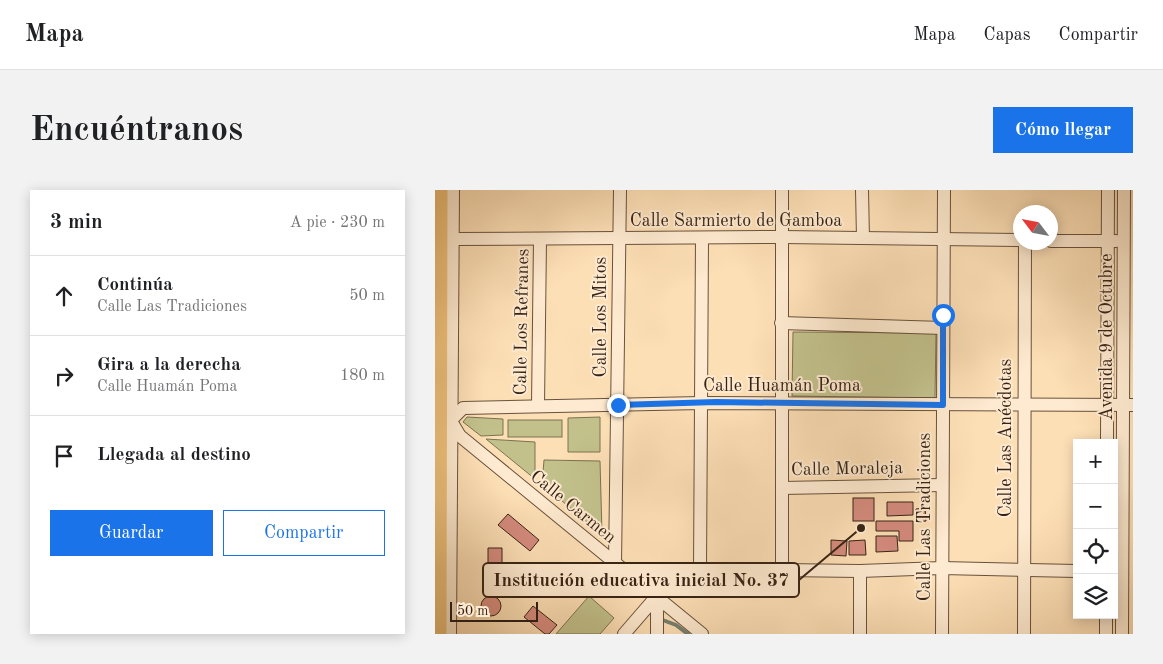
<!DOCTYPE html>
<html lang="es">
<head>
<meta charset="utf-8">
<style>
	body { margin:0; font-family:"Old Standard TT",serif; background:#f2f2f2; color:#202124 }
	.controls { position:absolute; right:15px; bottom:15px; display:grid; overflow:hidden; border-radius:0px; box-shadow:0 2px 12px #0003 }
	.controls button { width:45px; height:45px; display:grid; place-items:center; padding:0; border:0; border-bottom:1px solid #e0e0e0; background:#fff; color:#202124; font:25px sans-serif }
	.compass { position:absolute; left:578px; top:15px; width:45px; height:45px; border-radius:50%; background:#fff; box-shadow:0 2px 12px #0003; rotate:302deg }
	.scale { position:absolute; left:15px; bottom:12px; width:88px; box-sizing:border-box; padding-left:5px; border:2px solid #372315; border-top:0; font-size:14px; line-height:18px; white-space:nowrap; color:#372315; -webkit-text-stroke:4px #feead0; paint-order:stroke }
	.stop { position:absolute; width:15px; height:15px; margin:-11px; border:4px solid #1a73e8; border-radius:50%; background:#fff }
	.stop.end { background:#1a73e8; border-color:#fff; box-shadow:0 1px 5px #0008 }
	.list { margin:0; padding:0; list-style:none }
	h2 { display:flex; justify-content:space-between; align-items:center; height:65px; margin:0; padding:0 20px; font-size:21px }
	h2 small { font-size:16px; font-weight:400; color:#757577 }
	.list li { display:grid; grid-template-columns:32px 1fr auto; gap:15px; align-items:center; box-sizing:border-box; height:80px; padding:0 20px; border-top:1px solid #e0e0e0 }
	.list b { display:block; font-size:19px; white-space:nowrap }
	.list p { margin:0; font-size:16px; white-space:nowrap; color:#757577 }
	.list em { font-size:16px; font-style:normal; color:#757577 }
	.actions { display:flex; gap:10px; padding:15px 20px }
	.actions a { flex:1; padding:11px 0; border:1px solid #1a73e8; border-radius:0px; text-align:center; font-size:18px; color:#1a73e8 }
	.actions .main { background:#1a73e8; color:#fff }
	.icon { flex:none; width:28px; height:28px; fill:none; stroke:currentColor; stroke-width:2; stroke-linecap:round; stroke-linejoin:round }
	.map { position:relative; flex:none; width:698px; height:444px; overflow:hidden; border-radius:0px }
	header { display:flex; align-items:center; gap:30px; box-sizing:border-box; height:70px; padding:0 25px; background:#fff; border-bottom:1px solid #e0e0e0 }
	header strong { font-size:24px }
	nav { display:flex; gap:28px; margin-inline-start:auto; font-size:18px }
	.intro { display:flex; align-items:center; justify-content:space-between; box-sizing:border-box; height:120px; padding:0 30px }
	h1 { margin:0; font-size:35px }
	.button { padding:12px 22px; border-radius:0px; background:#1a73e8; color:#fff; font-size:18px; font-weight:700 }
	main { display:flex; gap:30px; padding:0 30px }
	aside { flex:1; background:#fff; border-radius:0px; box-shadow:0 2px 12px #0003 }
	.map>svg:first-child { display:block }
</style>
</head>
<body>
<header>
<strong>Mapa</strong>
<nav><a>Mapa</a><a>Capas</a><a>Compartir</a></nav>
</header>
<div class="intro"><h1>Encuéntranos</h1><a class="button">Cómo llegar</a></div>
<main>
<aside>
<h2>3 min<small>A pie · 230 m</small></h2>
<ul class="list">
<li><svg class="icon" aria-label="ahead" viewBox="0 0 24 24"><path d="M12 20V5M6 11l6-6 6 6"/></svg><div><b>Continúa</b><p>Calle Las Tradiciones</p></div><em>50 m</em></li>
<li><svg class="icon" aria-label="right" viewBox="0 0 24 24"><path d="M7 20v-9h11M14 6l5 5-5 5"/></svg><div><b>Gira a la derecha</b><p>Calle Huamán Poma</p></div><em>180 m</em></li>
<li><svg class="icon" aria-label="arrive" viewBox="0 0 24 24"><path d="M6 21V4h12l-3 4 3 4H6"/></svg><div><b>Llegada al destino</b></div></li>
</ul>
<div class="actions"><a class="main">Guardar</a><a>Compartir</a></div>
</aside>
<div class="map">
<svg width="698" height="444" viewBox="0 0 698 444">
	<rect width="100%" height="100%" fill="#fddfb6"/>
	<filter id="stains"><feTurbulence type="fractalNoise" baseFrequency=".004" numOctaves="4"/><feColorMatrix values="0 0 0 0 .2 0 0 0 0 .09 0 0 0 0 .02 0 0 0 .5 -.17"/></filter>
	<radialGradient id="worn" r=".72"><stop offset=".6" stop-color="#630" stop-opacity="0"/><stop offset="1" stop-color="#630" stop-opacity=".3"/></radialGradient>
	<!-- green -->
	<g fill="#c2c18c" stroke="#7c7250">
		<polygon points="358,142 501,143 500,208 357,206"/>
		<polygon points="32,227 68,229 68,245 46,246 28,232"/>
		<polygon points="165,227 165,262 133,262 133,228"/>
		<rect x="73" y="230" width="54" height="17"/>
		<polygon points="51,249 100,252 100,289"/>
		<polygon points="109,270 165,271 167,343 165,343 107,294"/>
		<polygon points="154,406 179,428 165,444 121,444"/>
	</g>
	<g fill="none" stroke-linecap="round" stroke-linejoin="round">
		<!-- stream -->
		<polyline stroke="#757f71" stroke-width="4" points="225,429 241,435 253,444"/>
	</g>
	<!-- building -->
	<g fill="#d58b7e" stroke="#372315">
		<rect x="418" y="308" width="21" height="23"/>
		<polygon points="452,312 478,312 478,325 452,326"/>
		<polygon points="490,318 491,331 482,332 481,319"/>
		<polygon points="73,324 104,350 95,361 63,335"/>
		<polygon points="441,331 478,331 478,351 464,351 464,341 441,341"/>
		<polygon points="441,346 462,346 463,361 441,362"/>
		<polygon points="396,350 412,351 411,366 396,365"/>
		<polygon points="430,350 431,365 414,365 414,351"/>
		<polygon points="53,358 67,358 67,394 53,395"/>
		<polygon points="134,374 161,396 152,407 125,385"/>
		<circle cx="56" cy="416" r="10"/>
		<polygon points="98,416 122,435 114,444 110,444 89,427"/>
	</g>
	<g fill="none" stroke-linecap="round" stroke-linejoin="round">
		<!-- minor casing -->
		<g stroke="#68523d" stroke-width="14">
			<g id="minor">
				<polyline points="427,0 428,48"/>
				<polyline points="18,49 347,47 586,50"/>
				<polyline points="616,51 681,51"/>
				<polyline points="346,133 508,138"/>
				<polyline points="103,216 105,49"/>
				<polyline points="0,230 16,230 28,218 266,213 698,215"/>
				<polyline points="16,231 25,246 267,444"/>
				<polyline points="672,253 673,0"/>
				<polyline points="347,298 507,295"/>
				<polyline points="180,374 185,0"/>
				<polyline points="347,380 347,0"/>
				<polyline points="265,381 267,48"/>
				<polyline points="200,391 213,384 265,381 347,380 425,381 507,378 642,381"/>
				<polyline points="671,425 671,444"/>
				<polyline points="15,444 18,0"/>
				<polyline points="189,444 221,407"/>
				<polyline points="222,444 222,421 225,410"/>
				<polyline points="425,444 425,381"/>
				<polyline points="507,444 509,0"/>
				<polyline points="589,444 590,52"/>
				<polyline points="687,444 689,0"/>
			</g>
		</g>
		<!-- major casing -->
		<g stroke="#372315" stroke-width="17">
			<polyline id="major" points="4,444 5,0"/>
		</g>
		<!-- minor -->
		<use href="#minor" stroke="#feead0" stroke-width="12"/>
		<!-- major -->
		<use href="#major" stroke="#eec07b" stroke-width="15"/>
	</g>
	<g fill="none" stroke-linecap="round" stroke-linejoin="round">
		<!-- route -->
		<polyline stroke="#1a73e8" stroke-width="6" points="183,215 281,212 508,215 508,125"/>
	</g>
	<g text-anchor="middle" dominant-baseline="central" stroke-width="4" stroke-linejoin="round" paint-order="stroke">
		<!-- street labels -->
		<g font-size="18" fill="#372315" stroke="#feead0">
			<text x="301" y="31">Calle Sarmierto de Gamboa</text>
			<text transform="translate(166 127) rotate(-90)">Calle Los Mitos</text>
			<text transform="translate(87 132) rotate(-89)">Calle Los Refranes</text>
			<text transform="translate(672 147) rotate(-90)">Avenida 9 de Octubre</text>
			<text x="347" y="196">Calle Huamán Poma</text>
			<text transform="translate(571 248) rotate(-90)">Calle Las Anécdotas</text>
			<text transform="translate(412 279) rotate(-1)">Calle Moraleja</text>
			<text transform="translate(138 317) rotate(39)">Calle Carmen</text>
			<text transform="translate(490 327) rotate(-90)">Calle Las Tradiciones</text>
		</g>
	</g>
	<!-- callouts -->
	<path fill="none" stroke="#372315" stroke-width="2" d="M426 338L364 390"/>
	<circle fill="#372315" stroke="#feead0" stroke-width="2" cx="426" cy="338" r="5"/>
	<rect fill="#feead0" stroke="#372315" stroke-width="2" x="48" y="373" width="316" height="34" rx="5"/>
	<g font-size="19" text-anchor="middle" font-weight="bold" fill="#372315">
		<text x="206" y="396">Institución educativa inicial No. 37</text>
	</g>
	<rect width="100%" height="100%" filter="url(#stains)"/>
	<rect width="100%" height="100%" fill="url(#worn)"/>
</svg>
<div class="controls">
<button>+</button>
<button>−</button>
<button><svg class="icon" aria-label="locate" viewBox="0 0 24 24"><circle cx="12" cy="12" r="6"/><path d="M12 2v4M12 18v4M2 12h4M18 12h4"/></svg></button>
<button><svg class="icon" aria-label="layers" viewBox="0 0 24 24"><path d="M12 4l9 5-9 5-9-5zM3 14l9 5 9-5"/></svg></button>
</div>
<svg class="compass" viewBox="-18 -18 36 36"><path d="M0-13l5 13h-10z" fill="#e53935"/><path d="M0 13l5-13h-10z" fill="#757577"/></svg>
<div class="scale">50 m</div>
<div class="stop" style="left:508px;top:125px"></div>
<div class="stop end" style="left:183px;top:215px"></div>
</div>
</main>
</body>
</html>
